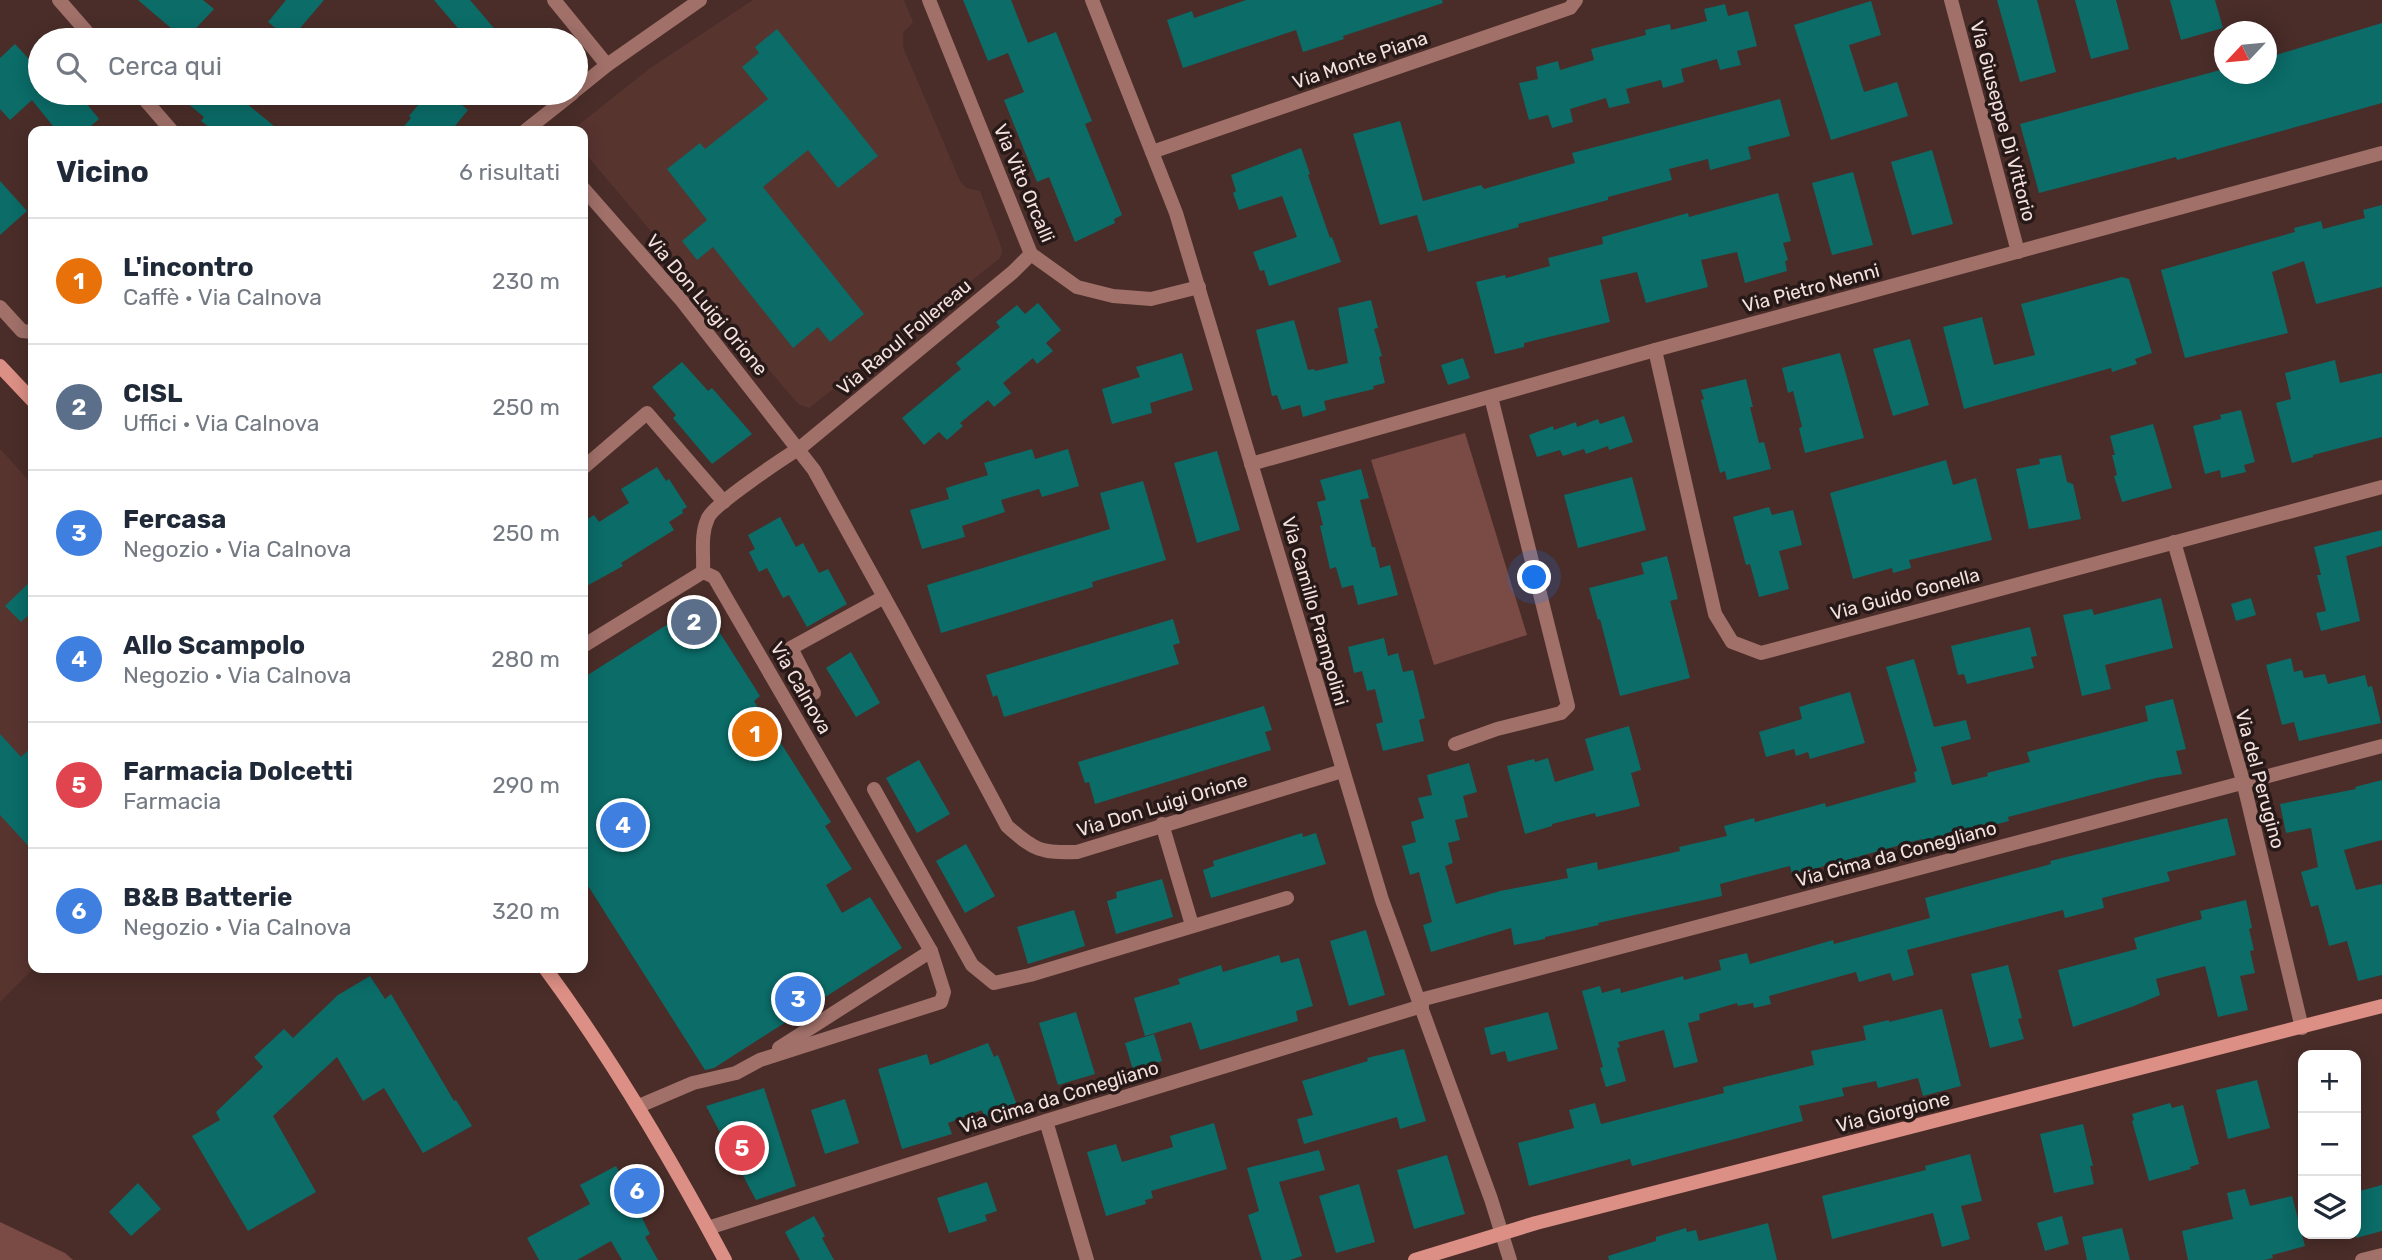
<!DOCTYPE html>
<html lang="it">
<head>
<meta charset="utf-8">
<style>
	body { margin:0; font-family:Rubik,sans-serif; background:#f2f2f3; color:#1f2937 }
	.controls { position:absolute; right:21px; bottom:21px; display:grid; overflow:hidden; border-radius:14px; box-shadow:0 4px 18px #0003 }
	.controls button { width:63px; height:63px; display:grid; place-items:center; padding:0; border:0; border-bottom:2px solid #e0e1e3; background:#fff; color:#1f2937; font:35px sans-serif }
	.compass { position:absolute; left:2214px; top:21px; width:63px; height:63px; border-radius:50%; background:#fff; box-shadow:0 4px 18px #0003; rotate:244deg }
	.you { position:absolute; left:1535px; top:578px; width:24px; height:24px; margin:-18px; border:5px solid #fff; border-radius:50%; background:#1a73e8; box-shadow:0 0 0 10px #1a73e833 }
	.badge { display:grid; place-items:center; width:46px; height:46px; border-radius:50%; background:#377378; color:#fff; font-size:23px; font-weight:700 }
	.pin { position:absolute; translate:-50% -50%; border:4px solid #fff; box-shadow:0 2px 7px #0006 }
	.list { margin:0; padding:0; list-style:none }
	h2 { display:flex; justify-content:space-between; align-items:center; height:91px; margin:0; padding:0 28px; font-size:30px }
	h2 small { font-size:23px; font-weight:400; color:#747a83 }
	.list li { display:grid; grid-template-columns:46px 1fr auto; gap:21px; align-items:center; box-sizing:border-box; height:126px; padding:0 28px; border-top:2px solid #e0e1e3 }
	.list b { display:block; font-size:26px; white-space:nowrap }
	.list p { margin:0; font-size:23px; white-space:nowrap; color:#747a83 }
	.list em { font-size:23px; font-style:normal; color:#747a83 }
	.icon { flex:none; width:38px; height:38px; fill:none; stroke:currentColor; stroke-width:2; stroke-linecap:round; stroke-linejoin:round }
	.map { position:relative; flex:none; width:2382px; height:1260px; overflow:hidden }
	.search { position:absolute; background:#fff; box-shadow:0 4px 18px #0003; left:28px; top:28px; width:560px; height:77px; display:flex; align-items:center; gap:18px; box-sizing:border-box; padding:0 24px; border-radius:38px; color:#747a83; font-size:26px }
	.panel { position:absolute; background:#fff; box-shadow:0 4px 18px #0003; left:28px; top:126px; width:560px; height:847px; border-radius:14px }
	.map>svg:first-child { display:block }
</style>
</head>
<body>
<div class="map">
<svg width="2382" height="1260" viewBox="0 0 2382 1260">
	<rect width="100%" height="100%" fill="#4a2d29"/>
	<!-- built -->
	<g fill="#58342f">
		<polygon points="753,0 904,0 913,22 903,33 903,47 960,181 966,188 980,191 1002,249 1002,254 999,259 809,408 800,405 793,398 583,151 583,131 574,131 576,127 649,69"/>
		<polygon points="0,449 33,485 34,968 0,1002"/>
	</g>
	<!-- green -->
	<g fill="#7a4a44">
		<polygon points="1465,433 1527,635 1434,665 1371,460"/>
		<polygon points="0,1222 65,1253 73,1260 0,1260"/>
	</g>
	<!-- building -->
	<g fill="#0b6c68">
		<polygon points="138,0 203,0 214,9 185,40"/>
		<polygon points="286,0 324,0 290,40 268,22"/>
		<polygon points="434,0 470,0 504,40 468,40"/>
		<polygon points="963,0 1011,0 1028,43 1056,32 1092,121 1085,124 1122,215 1114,219 1115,223 1075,242 1049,177 1037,182 1004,100 1024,92 1008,53 988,61"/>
		<polygon points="1246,0 1442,0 1443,3 1343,36 1344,39 1303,52 1296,30 1183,68 1167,20 1192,11 1194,18"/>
		<polygon points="1997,0 2037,0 2056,72 2020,82"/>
		<polygon points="2075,0 2116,0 2129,49 2091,59"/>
		<polygon points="2170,0 2215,0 2223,28 2181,40"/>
		<polygon points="1871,1 1881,35 1849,45 1864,92 1897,82 1908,116 1831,140 1794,25"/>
		<polygon points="1725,4 1728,16 1748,11 1757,46 1737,51 1741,65 1720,70 1717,59 1681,69 1684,82 1663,88 1661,80 1626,89 1630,103 1609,108 1606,98 1570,109 1573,122 1552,128 1548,115 1529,120 1519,83 1538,79 1536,67 1558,61 1560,70 1594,60 1591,49 1646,35 1645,30 1670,24 1671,30 1707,21 1704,9"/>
		<polygon points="2382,23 2382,103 2177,160 2176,157 2039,193 2020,124 2224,69 2224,74 2266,74 2266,58"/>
		<polygon points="777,29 878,156 838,188 808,150 763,187 864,314 830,342 818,327 793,348 713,247 697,260 682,241 707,220 667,169 700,143 705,149 768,99 742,67 759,53 755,47"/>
		<polygon points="15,44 40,71 39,93 78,93 99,119 85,131 57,131 32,100 10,120 0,109 0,58"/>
		<polygon points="175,93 234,93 280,131 214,131 201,121 204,117"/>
		<polygon points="428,93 447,93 468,110 451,131 400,131 411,118 409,116"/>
		<polygon points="1780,99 1790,136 1748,147 1751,159 1710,170 1708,159 1669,169 1672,180 1608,197 1608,200 1518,224 1519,227 1428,252 1417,215 1380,225 1353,134 1400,121 1423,201 1481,185 1484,189 1575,163 1572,153"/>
		<polygon points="1301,148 1310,174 1308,175 1330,238 1332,237 1341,262 1269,286 1264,270 1260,271 1253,252 1297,237 1282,196 1239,210 1233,193 1236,191 1231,175"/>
		<polygon points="1932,150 1953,224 1912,235 1891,162"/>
		<polygon points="1853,172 1873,245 1832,255 1812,183"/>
		<polygon points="0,181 27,211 0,235"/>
		<polygon points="1778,193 1791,241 1783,243 1788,260 1785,261 1787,271 1745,283 1737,252 1701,260 1708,287 1646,303 1637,272 1600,280 1610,322 1524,343 1524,347 1495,354 1476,282 1505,275 1506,278 1550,266 1548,258 1603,244 1602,237 1688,213 1689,217"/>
		<polygon points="2382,205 2382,287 2316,304 2304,261 2272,272 2288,333 2185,358 2161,270 2295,232 2294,228 2321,221 2323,229 2365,218 2363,210"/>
		<polygon points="2122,277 2129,279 2152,353 2135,359 2137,364 2112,372 2111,368 1964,409 1943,327 1982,317 1994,365 2035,355 2021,304"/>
		<polygon points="1371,300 1378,328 1374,329 1382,356 1379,357 1385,383 1373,386 1374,389 1324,401 1326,410 1303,417 1300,405 1282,410 1277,395 1272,396 1256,330 1294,320 1308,370 1314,369 1315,371 1348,363 1338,308"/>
		<polygon points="1038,303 1061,330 1046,343 1053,351 1037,364 1033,358 1003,383 1011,393 994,407 988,400 960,423 963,426 947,440 939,432 924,445 902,418 961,369 956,363 1000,327 996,322 1017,305 1025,314"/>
		<polygon points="1910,339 1929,405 1893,416 1873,349"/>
		<polygon points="1182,353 1193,390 1150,403 1152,413 1112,424 1102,389 1140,377 1136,367"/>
		<polygon points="1840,353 1864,438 1805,453 1799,428 1802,427 1793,391 1788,393 1782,368"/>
		<polygon points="1463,358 1470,378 1448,385 1441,365"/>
		<polygon points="2335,360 2340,383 2382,373 2382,437 2313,455 2313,457 2292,463 2276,403 2291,399 2285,373"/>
		<polygon points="682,362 708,391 712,388 752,434 712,464 673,418 676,415 652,387"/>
		<polygon points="1746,379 1753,407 1750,407 1759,443 1764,442 1771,469 1727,480 1725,471 1720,473 1701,400 1704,399 1701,390"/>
		<polygon points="2241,410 2255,462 2244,465 2246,472 2221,478 2220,470 2205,474 2193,426 2221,419 2220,415"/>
		<polygon points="1624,416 1633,442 1609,450 1608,446 1586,454 1584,449 1563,456 1560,450 1537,457 1529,435 1553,426 1554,430 1576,422 1577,427 1598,419 1600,424"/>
		<polygon points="2153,424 2172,488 2122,502 2114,476 2117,475 2112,455 2115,455 2110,436"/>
		<polygon points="1032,449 1035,459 1068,449 1079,486 1042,497 1039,489 1001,500 1005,512 962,526 965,537 922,549 910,510 949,499 946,488 988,475 984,463"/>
		<polygon points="1217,451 1240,530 1197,543 1174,463"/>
		<polygon points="2061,455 2067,482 2073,484 2081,519 2029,529 2016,469 2040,464 2039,459"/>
		<polygon points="1946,460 1953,485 1976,478 1992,540 1909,560 1911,568 1893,573 1892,568 1853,579 1830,493"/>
		<polygon points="657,467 666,481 669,479 687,507 682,510 683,513 669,522 674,530 621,563 623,566 583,588 583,522 594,515 599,522 629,503 621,489"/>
		<polygon points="1361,469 1369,498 1360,500 1372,547 1375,547 1380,568 1390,565 1398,595 1358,605 1353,585 1342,588 1336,567 1330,569 1320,526 1323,525 1317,502 1326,500 1320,480"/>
		<polygon points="1632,477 1646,530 1578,548 1564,495"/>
		<polygon points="1143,481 1166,560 1092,582 1093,587 941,633 927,585 1110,529 1100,493"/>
		<polygon points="1769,507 1772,515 1793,510 1802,545 1779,551 1789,589 1759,597 1750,564 1746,565 1733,517"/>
		<polygon points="780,517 796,547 803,543 819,573 828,569 847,604 807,627 789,595 783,598 767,568 759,572 749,552 755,549 748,535"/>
		<polygon points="2382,530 2382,546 2346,556 2360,621 2321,631 2316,613 2326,611 2317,575 2321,575 2314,547"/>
		<polygon points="1667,556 1678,599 1670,601 1690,678 1620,696 1600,619 1598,620 1589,588 1644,574 1641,563"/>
		<polygon points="33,579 33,611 21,622 5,606"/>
		<polygon points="2161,598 2173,648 2105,665 2111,689 2082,696 2063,615 2092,609 2094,615"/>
		<polygon points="2251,598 2256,615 2236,621 2231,604"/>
		<polygon points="701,603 760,696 754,701 831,822 825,826 852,869 826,885 842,913 870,897 902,948 714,1068 705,1070 583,878 583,678"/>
		<polygon points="1173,619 1180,643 1173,645 1179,664 1004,717 997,695 993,697 986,675"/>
		<polygon points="2030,627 2037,656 2031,657 2034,668 1967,684 1964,674 1958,675 1951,646"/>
		<polygon points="1384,638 1388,656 1398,653 1403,672 1413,670 1425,718 1419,720 1424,741 1383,751 1376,724 1383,722 1375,689 1367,691 1362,671 1354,673 1348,647"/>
		<polygon points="851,652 880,703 856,717 826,668"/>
		<polygon points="2291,658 2294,672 2302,670 2304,678 2325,674 2328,684 2365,675 2368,687 2372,686 2381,723 2299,741 2294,722 2282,725 2266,665"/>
		<polygon points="1914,659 1934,727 1966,720 1971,739 1941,747 1952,785 1988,776 1987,773 2030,762 2027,752 2148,721 2145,706 2173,699 2186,749 2176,751 2182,774 2156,778 2008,817 2009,821 1923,843 1922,839 1792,875 1790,866 1720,884 1722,896 1598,923 1599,925 1545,937 1545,939 1514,945 1511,928 1431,952 1423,925 1432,922 1419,872 1410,875 1402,846 1416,842 1411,822 1424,818 1418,798 1432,795 1427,775 1469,763 1477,792 1463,796 1468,817 1455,820 1460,840 1448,843 1453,863 1445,866 1456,904 1500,891 1568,878 1566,869 1597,862 1598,870 1680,851 1679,847 1727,836 1724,826 1754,818 1755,822 1825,803 1826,807 1916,782 1914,772 1917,771 1886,667"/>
		<polygon points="1850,692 1865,743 1810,759 1808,752 1796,756 1794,749 1766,757 1759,732 1802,719 1799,707"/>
		<polygon points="1264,706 1272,730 1265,732 1271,750 1095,804 1089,782 1085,783 1078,762"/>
		<polygon points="1629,726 1641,770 1631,773 1640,806 1596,817 1595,813 1552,824 1552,826 1525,834 1507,766 1534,759 1535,762 1548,758 1555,782 1594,770 1585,739"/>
		<polygon points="0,734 21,757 33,746 33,851 0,815"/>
		<polygon points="919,760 950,814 917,833 886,778"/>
		<polygon points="2382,780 2382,840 2344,850 2356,890 2382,884 2382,975 2358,981 2347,941 2329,946 2318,905 2311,907 2301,872 2318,867 2311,828 2286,833 2280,804 2356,789 2355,787"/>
		<polygon points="2227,818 2236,855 2167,872 2170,881 2102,898 2104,908 2065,918 2063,910 1907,950 1914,975 1893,981 1890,973 1859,982 1856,972 1769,996 1771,1004 1754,1008 1753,1003 1738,1006 1737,1003 1699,1014 1700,1020 1688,1023 1698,1062 1674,1068 1664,1030 1618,1042 1620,1047 1617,1048 1626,1081 1606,1087 1600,1068 1603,1067 1582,991 1600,986 1602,993 1620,988 1621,993 1683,976 1684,980 1721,970 1719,960 1747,953 1750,964 1833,940 1834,944 1930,918 1925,898 2051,864 2050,861"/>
		<polygon points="1302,833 1303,837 1316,833 1326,864 1211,898 1203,870 1214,866 1213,861"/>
		<polygon points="966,844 995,896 965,913 936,861"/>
		<polygon points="1162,879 1173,917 1116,934 1107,901 1117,898 1116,892"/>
		<polygon points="2246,900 2252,928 2249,929 2254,950 2250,951 2255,973 2240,976 2248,1010 2218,1017 2205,966 2156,979 2160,995 2134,1006 2073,1027 2058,970 2137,949 2134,938 2202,919 2200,911"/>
		<polygon points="1074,910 1085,946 1028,964 1017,927"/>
		<polygon points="1366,930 1385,995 1349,1006 1330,941"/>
		<polygon points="1279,955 1281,963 1299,958 1313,1006 1296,1011 1298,1021 1200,1050 1191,1022 1145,1036 1134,998 1180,984 1178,979 1221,965 1223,972"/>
		<polygon points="2008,965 2022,1018 2018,1019 2024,1039 1990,1048 1971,974"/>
		<polygon points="370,976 385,999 391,994 454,1101 456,1100 472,1126 423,1153 384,1088 363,1101 337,1057 273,1116 316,1192 248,1231 192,1136 220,1120 216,1112 263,1067 254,1057 284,1029 293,1038 338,995"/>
		<polygon points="1942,1009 1961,1086 1923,1096 1918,1078 1878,1088 1876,1081 1842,1088 1844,1096 1799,1106 1803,1121 1632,1166 1630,1159 1529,1186 1518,1143 1574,1128 1569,1110 1595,1103 1601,1124 1724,1093 1723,1087 1814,1065 1811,1051 1866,1040 1863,1026 1889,1020 1889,1022"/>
		<polygon points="1076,1012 1095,1074 1058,1085 1039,1023"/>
		<polygon points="1548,1012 1558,1049 1508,1062 1505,1051 1491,1055 1484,1028"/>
		<polygon points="1154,1034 1162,1061 1133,1070 1125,1043"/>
		<polygon points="988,1043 994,1057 998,1055 1019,1110 986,1122 982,1110 948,1123 952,1134 902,1149 878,1069 927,1054 930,1065"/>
		<polygon points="1404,1049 1426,1121 1400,1129 1397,1117 1304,1144 1297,1119 1313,1115 1302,1081 1368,1061 1367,1058"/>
		<polygon points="2257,1080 2270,1128 2228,1139 2216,1090"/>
		<polygon points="764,1088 796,1186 756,1200 706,1106"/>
		<polygon points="845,1099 859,1143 825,1154 811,1110"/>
		<polygon points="2170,1103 2172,1108 2183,1105 2199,1164 2190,1167 2191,1169 2149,1181 2132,1121 2134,1120 2132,1114"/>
		<polygon points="1214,1123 1227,1169 1151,1191 1153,1198 1145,1200 1146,1204 1106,1216 1087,1152 1116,1144 1122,1162 1173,1147 1170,1136"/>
		<polygon points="2083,1124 2093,1166 2090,1166 2094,1184 2054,1193 2040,1134"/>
		<polygon points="1319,1150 1325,1170 1279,1182 1302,1256 1290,1260 1262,1260 1248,1215 1259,1211 1247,1168"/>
		<polygon points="1970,1154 1982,1201 1961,1206 1970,1239 1942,1247 1933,1213 1832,1239 1822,1196 1926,1170 1925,1166"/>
		<polygon points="1447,1155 1465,1214 1414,1229 1397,1170"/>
		<polygon points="616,1166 650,1234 645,1237 658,1260 622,1260 611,1241 577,1260 539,1260 527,1238 590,1204 580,1185"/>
		<polygon points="987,1182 997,1211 985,1215 987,1221 949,1233 937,1198"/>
		<polygon points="138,1183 161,1209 131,1236 109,1212"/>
		<polygon points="1359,1184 1375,1242 1336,1253 1319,1196"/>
		<polygon points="2382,1185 2382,1231 2356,1238 2356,1192"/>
		<polygon points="2245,1189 2250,1206 2292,1196 2305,1246 2272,1255 2273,1258 2264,1260 2188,1260 2182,1231 2233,1219 2227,1193"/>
		<polygon points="814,1216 825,1236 822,1238 834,1260 800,1260 785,1232"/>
		<polygon points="2062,1216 2069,1244 2045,1251 2037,1223"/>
		<polygon points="1768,1223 1777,1260 1609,1260 1608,1256 1656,1241 1656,1237 1686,1228 1687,1232 1696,1230 1699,1241"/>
		<polygon points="2122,1228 2130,1260 2087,1260 2082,1237"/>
	</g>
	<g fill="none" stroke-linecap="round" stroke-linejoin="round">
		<!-- minor -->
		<g stroke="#a07069" stroke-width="14">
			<polyline points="59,0 94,40"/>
			<polyline points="554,0 607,65"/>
			<polyline points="929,0 1031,254 1077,287 1113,296 1151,299 1199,287"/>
			<polyline points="1092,0 1176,213 1382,900 1491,1199 1510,1260"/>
			<polyline points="1951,0 2018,252"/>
			<polyline points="576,90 607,65 700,0"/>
			<polyline points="139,93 172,131"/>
			<polyline points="525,131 573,93"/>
			<polyline points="1152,152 1570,8 1576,0"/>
			<path d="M583,188L682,301L814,470L899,624L1007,826C1035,851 1041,853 1077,852L1342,771"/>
			<polyline points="0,307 22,331 33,332"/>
			<polyline points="1655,350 1715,614 1732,642 1761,653 2382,487"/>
			<polyline points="1251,464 1655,350 2382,153"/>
			<polyline points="583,468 647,413 724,502"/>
			<polyline points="2174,542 2243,781 2302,1028"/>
			<path d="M703,572C704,554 700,535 708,518C713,505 785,457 800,448L1013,272L1031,254"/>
			<polyline points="583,646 703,572 714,577 931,951 944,992 941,1002 760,1060 736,1073 693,1083 639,1106"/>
			<polyline points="814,693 791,648 884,597"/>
			<polyline points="1455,744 1497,729 1561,713 1568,706 1491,397"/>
			<polyline points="874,789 972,965 994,983 1030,975 1287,898"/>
			<polyline points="1162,824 1192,925"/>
			<polyline points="1420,1000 2382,746"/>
			<polyline points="779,1048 931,951"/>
			<polyline points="1046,1121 1087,1260"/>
			<polyline points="708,1228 1046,1121 1422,1006"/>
			<polyline points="2362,1260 2382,1255"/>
		</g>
		<!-- secondary -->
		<g stroke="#dc8f85" stroke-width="14">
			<polyline points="0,366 33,401"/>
			<path d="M545,968C613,1060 671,1159 725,1260"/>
			<polyline points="1415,1260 1536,1223 2382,1006"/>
		</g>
	</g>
	<g text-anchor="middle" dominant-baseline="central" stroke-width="7" stroke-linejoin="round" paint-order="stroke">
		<!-- street labels -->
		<g font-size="19" fill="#f4e1de" stroke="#271918">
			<text transform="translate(1360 60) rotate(-19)">Via Monte Piana</text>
			<text transform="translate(2003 121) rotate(75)">Via Giuseppe Di Vittorio</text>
			<text transform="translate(1024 183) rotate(67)">Via Vito Orcalli</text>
			<text transform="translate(1811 288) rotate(-15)">Via Pietro Nenni</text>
			<text transform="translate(707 305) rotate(50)">Via Don Luigi Orione</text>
			<text transform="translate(904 337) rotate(-40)">Via Raoul Follereau</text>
			<text transform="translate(1905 594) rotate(-15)">Via Guido Gonella</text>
			<text transform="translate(1315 611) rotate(74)">Via Camillo Prampolini</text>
			<text transform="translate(801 688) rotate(60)">Via Calnova</text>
			<text transform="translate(2260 779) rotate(75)">Via del Perugino</text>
			<text transform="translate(1162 805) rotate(-17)">Via Don Luigi Orione</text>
			<text transform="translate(1896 854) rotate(-15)">Via Cima da Conegliano</text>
			<text transform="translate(1059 1097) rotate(-17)">Via Cima da Conegliano</text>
			<text transform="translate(1893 1112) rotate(-14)">Via Giorgione</text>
		</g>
	</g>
</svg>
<div class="controls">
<button>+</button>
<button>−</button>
<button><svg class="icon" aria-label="layers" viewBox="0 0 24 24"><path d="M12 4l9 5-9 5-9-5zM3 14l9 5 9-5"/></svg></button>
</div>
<svg class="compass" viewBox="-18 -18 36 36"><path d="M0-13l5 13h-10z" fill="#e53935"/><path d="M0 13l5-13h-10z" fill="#747a83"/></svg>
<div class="you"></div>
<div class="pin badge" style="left:755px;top:734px;background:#e8710a">1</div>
<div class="pin badge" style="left:694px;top:622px;background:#5c6f8a">2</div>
<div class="pin badge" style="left:798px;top:999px;background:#3f7fe0">3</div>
<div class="pin badge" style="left:623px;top:825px;background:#3f7fe0">4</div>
<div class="pin badge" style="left:742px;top:1148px;background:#e0444e">5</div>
<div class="pin badge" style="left:637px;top:1191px;background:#3f7fe0">6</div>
<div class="search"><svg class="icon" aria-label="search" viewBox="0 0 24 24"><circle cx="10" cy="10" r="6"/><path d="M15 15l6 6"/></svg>Cerca qui</div>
<section class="panel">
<h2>Vicino<small>6 risultati</small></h2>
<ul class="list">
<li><span class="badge" style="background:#e8710a">1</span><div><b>L'incontro</b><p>Caffè · Via Calnova</p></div><em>230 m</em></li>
<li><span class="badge" style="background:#5c6f8a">2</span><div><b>CISL</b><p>Uffici · Via Calnova</p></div><em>250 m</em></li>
<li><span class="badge" style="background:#3f7fe0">3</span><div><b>Fercasa</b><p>Negozio · Via Calnova</p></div><em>250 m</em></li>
<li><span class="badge" style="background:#3f7fe0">4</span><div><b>Allo Scampolo</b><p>Negozio · Via Calnova</p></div><em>280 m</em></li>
<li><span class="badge" style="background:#e0444e">5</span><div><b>Farmacia Dolcetti</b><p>Farmacia</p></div><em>290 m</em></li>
<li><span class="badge" style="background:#3f7fe0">6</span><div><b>B&amp;B Batterie</b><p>Negozio · Via Calnova</p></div><em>320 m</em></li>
</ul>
</section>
</div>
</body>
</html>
